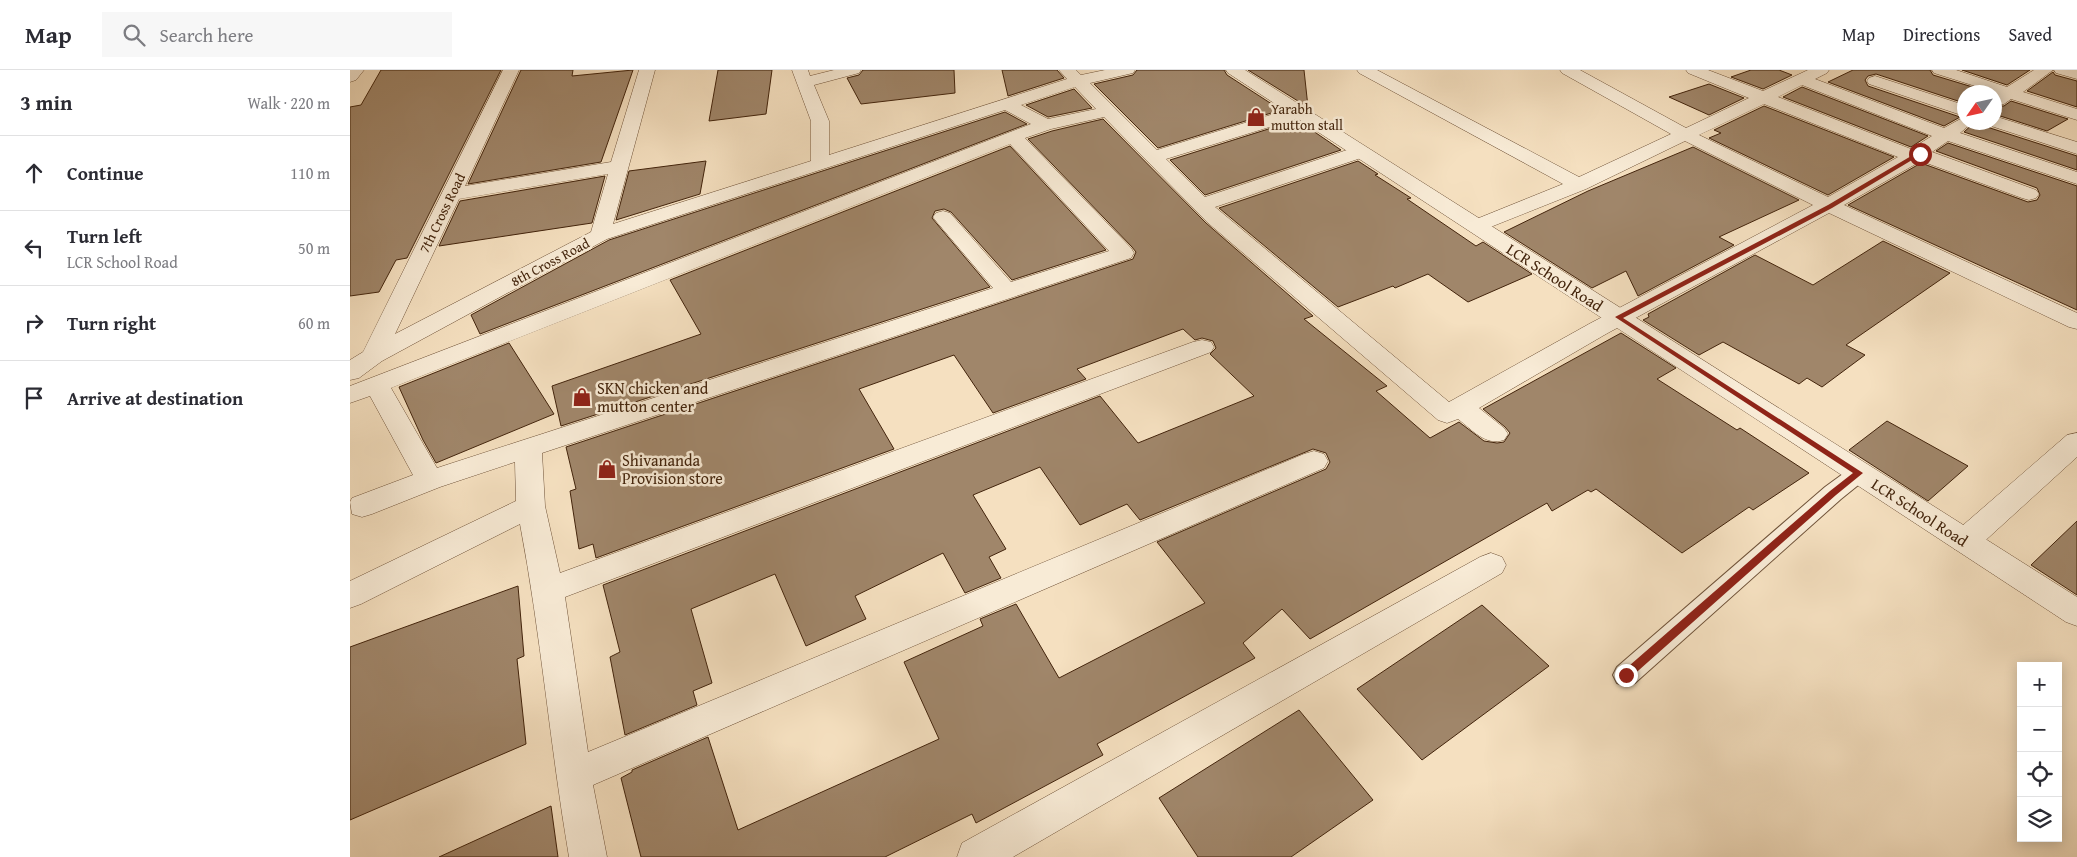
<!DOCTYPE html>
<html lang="en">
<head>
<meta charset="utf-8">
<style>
	body { margin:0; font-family:"Gentium Book Plus",serif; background:#f7f7f7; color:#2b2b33 }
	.controls { position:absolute; right:15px; bottom:15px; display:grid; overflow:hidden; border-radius:0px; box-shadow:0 2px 12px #0003 }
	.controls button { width:45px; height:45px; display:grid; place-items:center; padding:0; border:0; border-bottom:1px solid #e1e1e2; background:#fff; color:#2b2b33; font:25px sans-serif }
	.compass { position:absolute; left:1607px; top:15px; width:45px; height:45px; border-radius:50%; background:#fff; box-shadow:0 2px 12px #0003; rotate:236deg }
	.stop { position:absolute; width:15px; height:15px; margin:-11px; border:4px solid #8f2418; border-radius:50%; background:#fff }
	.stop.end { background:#8f2418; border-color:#fff; box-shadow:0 1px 5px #0008 }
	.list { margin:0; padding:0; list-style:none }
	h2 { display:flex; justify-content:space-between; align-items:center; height:65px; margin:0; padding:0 20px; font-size:21px }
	h2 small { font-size:16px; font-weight:400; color:#7c7c81 }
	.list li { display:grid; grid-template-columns:32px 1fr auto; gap:15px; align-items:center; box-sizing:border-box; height:75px; padding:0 20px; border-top:1px solid #e1e1e2 }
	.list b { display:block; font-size:19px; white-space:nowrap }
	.list p { margin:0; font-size:16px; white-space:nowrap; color:#7c7c81 }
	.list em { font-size:16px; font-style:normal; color:#7c7c81 }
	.icon { flex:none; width:28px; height:28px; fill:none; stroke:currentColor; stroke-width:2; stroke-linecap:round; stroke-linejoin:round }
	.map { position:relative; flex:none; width:1727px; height:787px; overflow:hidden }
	header { display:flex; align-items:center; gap:30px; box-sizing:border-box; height:70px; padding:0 25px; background:#fff; border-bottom:1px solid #e1e1e2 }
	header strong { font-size:24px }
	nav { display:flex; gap:28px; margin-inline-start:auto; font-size:18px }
	.search { width:350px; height:45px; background:#f7f7f7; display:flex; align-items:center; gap:12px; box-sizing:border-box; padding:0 18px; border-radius:0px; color:#7c7c81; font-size:19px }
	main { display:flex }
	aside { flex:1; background:#fff }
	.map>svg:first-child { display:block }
</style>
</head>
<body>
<header>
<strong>Map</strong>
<div class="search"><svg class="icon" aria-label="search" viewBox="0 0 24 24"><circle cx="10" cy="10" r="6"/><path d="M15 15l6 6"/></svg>Search here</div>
<nav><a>Map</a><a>Directions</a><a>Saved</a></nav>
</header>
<main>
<aside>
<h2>3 min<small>Walk · 220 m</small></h2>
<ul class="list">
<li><svg class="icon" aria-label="ahead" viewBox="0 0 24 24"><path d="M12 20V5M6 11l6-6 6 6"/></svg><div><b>Continue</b></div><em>110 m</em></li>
<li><svg class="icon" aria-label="left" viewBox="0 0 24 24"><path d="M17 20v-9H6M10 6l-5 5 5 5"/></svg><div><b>Turn left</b><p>LCR School Road</p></div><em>50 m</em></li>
<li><svg class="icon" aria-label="right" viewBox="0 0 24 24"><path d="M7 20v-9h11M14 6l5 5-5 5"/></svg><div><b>Turn right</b></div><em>60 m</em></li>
<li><svg class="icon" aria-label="arrive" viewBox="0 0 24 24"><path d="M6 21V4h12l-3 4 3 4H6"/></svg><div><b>Arrive at destination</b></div></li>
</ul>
</aside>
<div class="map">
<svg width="1727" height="787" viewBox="0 0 1727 787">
	<rect width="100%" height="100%" fill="#f5e0c0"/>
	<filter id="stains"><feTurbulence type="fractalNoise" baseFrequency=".004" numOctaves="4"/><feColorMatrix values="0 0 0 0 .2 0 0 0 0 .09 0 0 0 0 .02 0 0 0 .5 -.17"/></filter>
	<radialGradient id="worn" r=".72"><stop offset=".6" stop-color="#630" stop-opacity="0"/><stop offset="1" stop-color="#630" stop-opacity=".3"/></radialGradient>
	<!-- building -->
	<g fill="#a0866a" stroke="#43240c">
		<polygon points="31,0 151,0 57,188 46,190 29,222 0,226 0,37 11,35"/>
		<polygon points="171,0 223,0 222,6 283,0 251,92 118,114"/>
		<polygon points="368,0 422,0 416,44 359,51"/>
		<polygon points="513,0 604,0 605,23 511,34 497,8 509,5"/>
		<polygon points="652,0 707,0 714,8 658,26"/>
		<polygon points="787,0 874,0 877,5 931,40 808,78 744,14 783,5"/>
		<polygon points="898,0 954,0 958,37 956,36"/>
		<polygon points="1401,0 1429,0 1442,5 1413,19 1381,7"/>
		<polygon points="1503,0 1580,0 1583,5 1639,22 1614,22 1614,33 1526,4 1518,6 1515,10 1518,16 1610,47 1594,56 1478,12"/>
		<polygon points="1612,0 1680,0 1657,15"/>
		<polygon points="1703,2 1705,5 1727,11 1727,37 1677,21"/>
		<polygon points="1359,14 1394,28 1359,45 1319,27"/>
		<polygon points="1452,17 1578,66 1561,77 1433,27"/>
		<polygon points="724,19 742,38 698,47 676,35"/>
		<polygon points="1661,31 1718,49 1697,61 1644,44 1644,36 1654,36"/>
		<polygon points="1414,36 1544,87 1478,125 1359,68 1371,63 1364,60"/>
		<polygon points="655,42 677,54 130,264 121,245 259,170"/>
		<polygon points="753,49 856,153 963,246 954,249 1037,316 1026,321 1080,368 1109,352 1134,371 1147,373 1154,372 1160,363 1155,357 1133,339 1271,263 1326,298 1307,309 1387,360 1390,358 1459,403 1403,440 1399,437 1332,483 1246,419 1241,422 1238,420 1202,441 1197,433 960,569 932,539 893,573 905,588 747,674 753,685 626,753 622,744 535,787 291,787 271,708 282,702 282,700 358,667 388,760 589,669 554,592 633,556 630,549 666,534 709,608 855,533 807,472 976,399 980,392 976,383 963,379 790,450 777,434 730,455 690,397 623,425 656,479 639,487 651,508 615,523 593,483 505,526 516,549 456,576 425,504 341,539 362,613 343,621 347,635 275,665 260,587 270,582 253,515 750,326 788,373 904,326 860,284 866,278 863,271 852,268 845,270 833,259 727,299 736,309 643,343 604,285 509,319 544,379 246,488 243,474 229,479 220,421 226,419 216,377 783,189 786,182 782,177 678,69 702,61"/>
		<polygon points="947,50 991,80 855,125 820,90"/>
		<polygon points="1625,52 1634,52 1637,57 1727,86 1727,100 1614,62"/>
		<polygon points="1598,73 1727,116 1727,240 1498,135 1571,93 1678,132 1687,130 1690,125 1687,118 1586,81"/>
		<polygon points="660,76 756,180 662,210 601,142 594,139 585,141 582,148 640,217 211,356 202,316 351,264 320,210"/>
		<polygon points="1343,77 1449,130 1369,167 1384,175 1288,226 1276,201 1242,218 1154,162 1238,121"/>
		<polygon points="356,91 350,124 266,150 279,101"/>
		<polygon points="1008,91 1028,104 1025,105 1061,128 1057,129 1126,176 1133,172 1182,204 1118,232 1078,204 1045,218 1043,216 988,237 869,138"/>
		<polygon points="255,106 242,153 89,176 110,131"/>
		<polygon points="1533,171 1600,203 1496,275 1515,285 1472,317 1457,308 1449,314 1373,272 1349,285 1293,250 1299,247 1298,244 1405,185 1463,215"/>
		<polygon points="159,273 204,344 86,393 73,370 49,317"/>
		<polygon points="1537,351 1618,396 1578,431 1499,380"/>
		<polygon points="1727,451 1727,525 1681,495"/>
		<polygon points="168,516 174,586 167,589 176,674 0,750 0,577"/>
		<polygon points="1132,535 1199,596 1072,690 1007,619"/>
		<polygon points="949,640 1023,730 941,787 848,787 809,728"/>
		<polygon points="201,736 208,787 89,787"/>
	</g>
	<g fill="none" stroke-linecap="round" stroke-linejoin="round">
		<!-- service casing -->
		<g stroke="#705339" stroke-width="2">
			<polygon id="service" points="1509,395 1517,398 1520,403 1517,408 1491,429 1285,613 1276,616 1267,613 1263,605 1267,597 1475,417 1501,398"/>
		</g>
		<!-- minor casing -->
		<g stroke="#705339" stroke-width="1">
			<g id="minor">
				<polygon points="0,0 14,0 6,10 0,12"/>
				<path d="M153,0H169L115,116L261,92L289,0H305L263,154L461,91V51L442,0H458L460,6L484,0H511L509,3L464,15L479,51V85L717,9L709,0H726L731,5L755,0H785L783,3L740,13L807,80L943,38L949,37L955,38L958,42L955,46L816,89L855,127L1003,78L1010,76L1017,78L1019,82L1017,86L865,137L1099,332L1239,254L1463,135L1335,71L1236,119L1133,160L1126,162L1119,160L1116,156L1119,152L1213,114L1009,3L1007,0H1027L1229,107L1321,64L1212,3L1210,0H1230L1336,58L1399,28L1338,3L1336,0H1358L1413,21L1458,0H1479L1477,3L1465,9L1594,58L1614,47V52H1623L1610,63L1727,102V114L1598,71L1582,82L1686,120L1689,124L1686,128L1679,130L1672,128L1571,91L1494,135L1727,243V259L1719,257L1479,143L1256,264L1129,338L1154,358L1158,364L1154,370C1135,376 1123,360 1108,349L1097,353L1088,350L857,152L754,47L701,59L675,68L781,178L784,183L781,188L192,383L195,436L210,503L843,272L852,270L861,272L864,277L861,282L215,527L238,682L954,384L964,381L974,384L978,391L974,398L243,715L257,787H219C200,676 191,564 170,454L11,534L0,538V511L166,431L165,392L90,417L22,444L12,447L2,444L0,432L2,428L63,405L20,326L0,333V316L681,54L655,40L257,169L32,291L9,308L0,310V290L13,282ZM1452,15L1582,66L1561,79L1428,27ZM725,17L746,39L698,49L671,35ZM1414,34L1548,87L1478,127L1349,65ZM660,74L759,181L661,212L600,143L593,141L586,143L583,147L586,151L643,218L87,398L41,318ZM258,104L241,162L45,264L109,129Z"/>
				<polygon points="1582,0 1606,0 1657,17 1684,0 1703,0 1673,22 1727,39 1727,50 1661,29 1654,34 1644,34 1646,24 1644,22 1584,3"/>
				<polygon points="1704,0 1727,0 1727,9 1706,3"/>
				<polygon points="1525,6 1614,35 1614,46 1519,14 1517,11 1519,8"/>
				<polygon points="1644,46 1727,72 1727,84 1638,55 1636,52 1644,52"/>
				<polygon points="1727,363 1727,387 1626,479 1615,482 1604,479 1600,471 1604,463 1717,365"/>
				<polygon points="1141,483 1152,487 1156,495 1152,503 663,787 607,787 612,773 1130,487"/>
			</g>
		</g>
		<!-- tertiary casing -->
		<g stroke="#705339" stroke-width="1">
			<polygon id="tertiary" points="876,0 895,0 1727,527 1727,556 1716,552 878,3"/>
		</g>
		<!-- service -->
		<use href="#service" fill="#f8ebd6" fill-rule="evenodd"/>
		<!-- minor -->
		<use href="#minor" fill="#f8ebd6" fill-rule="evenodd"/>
		<!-- tertiary -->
		<use href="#tertiary" fill="#f8ebd6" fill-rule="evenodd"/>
	</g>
	<!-- route -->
	<polygon fill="#8f2418" points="1568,82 1572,84 1482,138 1273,248 1513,403 1486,425 1280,608 1272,608 1272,602 1480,421 1503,403 1265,247 1478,135"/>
	<!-- icons -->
	<defs>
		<g id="shop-bare" transform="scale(1.5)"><path d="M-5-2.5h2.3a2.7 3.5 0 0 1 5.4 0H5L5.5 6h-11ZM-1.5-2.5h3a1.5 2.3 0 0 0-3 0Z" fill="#8f2418" stroke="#f8ebd6" stroke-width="2.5" paint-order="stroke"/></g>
	</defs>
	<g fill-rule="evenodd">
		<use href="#shop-bare" x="906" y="47"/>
		<use href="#shop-bare" x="232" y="327"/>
		<use href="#shop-bare" x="257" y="399"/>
	</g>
	<g text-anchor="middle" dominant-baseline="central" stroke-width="5" stroke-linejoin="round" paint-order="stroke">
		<!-- far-poi labels -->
		<g font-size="14" fill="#43240c" stroke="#f8ebd6" text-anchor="start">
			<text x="921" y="39">Yarabh<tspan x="921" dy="16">mutton stall</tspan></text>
		</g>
		<!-- far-street labels -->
		<g font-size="14" fill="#43240c" stroke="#f8ebd6">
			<text transform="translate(92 143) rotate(-64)">7th Cross Road</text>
			<text transform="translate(200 192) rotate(-28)">8th Cross Road</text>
		</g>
		<!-- street labels -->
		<g font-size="16" fill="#43240c" stroke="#f8ebd6">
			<text transform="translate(1205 207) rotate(33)">LCR School Road</text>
			<text transform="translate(1570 442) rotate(33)">LCR School Road</text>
		</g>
		<!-- poi labels -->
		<g font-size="16" fill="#43240c" stroke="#f8ebd6" text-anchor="start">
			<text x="247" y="318">SKN chicken and<tspan x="247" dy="18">mutton center</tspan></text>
			<text x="272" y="390">Shivananda<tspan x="272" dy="18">Provision store</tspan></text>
		</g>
	</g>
	<rect width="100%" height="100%" filter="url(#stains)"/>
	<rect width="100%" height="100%" fill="url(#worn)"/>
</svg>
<div class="controls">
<button>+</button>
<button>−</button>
<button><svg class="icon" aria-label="locate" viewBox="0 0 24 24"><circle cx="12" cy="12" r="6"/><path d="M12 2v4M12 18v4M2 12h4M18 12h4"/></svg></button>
<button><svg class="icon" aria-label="layers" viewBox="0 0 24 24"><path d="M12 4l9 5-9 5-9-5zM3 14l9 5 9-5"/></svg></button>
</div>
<svg class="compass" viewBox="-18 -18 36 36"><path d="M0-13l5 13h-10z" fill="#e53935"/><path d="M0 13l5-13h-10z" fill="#7c7c81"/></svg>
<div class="stop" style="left:1570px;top:84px"></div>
<div class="stop end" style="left:1276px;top:605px"></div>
</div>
</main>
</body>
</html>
